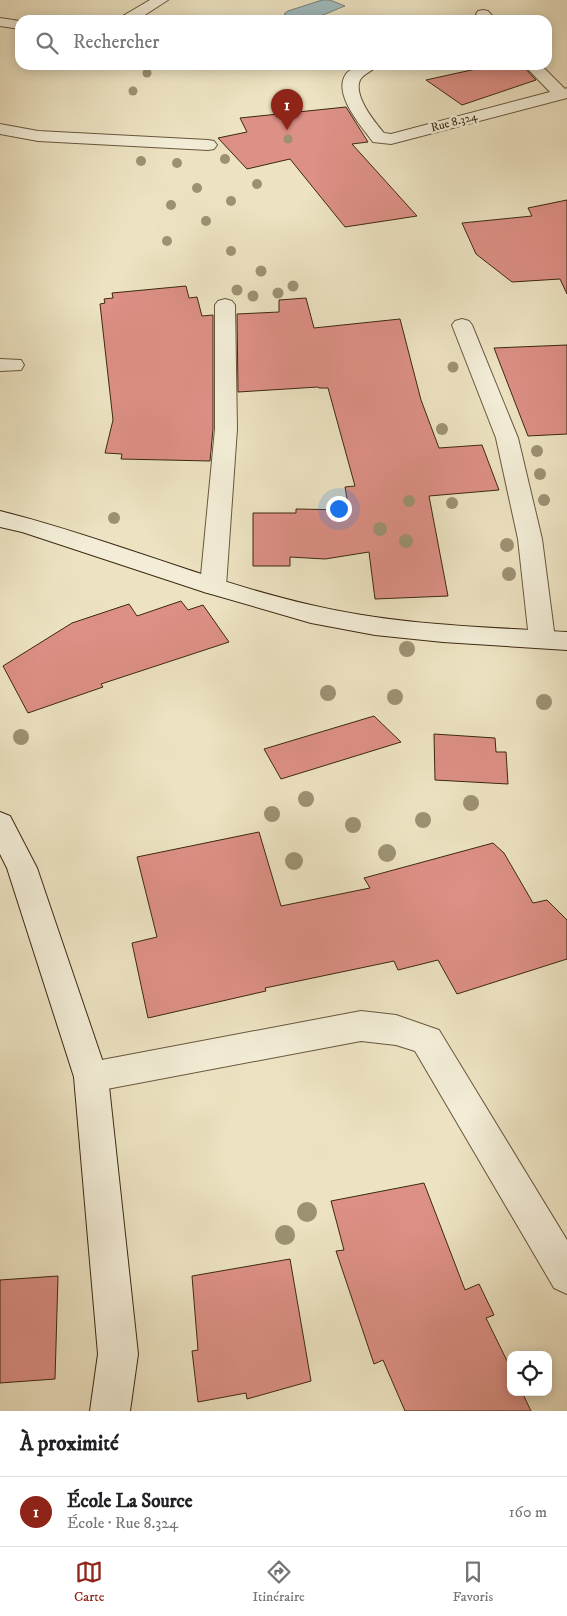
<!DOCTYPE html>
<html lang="fr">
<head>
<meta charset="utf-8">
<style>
	body { margin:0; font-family:"IM FELL DW Pica",serif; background:#f2f2f2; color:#202124 }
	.controls { position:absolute; right:15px; bottom:15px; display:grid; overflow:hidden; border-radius:10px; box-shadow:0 2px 12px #0003 }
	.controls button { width:45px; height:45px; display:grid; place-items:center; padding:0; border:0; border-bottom:1px solid #e0e0e0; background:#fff; color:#202124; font:25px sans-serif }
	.you { position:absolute; left:338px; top:508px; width:18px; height:18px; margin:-12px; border:4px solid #fff; border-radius:50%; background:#1a73e8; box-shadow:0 0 0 8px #1a73e833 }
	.badge { display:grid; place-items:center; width:32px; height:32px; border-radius:50%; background:#8f2418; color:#fff; font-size:16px; font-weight:700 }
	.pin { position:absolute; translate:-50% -41px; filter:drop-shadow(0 1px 2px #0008) }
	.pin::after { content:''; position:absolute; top:26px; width:18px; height:15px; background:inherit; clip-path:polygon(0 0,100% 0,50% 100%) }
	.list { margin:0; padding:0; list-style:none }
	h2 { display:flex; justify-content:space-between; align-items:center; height:65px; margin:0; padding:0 20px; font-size:21px }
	h2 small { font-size:16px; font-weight:400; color:#757577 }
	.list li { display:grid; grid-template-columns:32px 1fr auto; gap:15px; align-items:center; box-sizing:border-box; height:70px; padding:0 20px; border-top:1px solid #e0e0e0 }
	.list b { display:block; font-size:19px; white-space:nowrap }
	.list p { margin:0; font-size:16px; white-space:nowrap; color:#757577 }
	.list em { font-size:16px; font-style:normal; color:#757577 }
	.icon { flex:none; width:28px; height:28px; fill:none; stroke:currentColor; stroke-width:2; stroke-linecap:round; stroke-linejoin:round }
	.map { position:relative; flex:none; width:567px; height:1411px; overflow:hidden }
	.search { position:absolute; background:#fff; box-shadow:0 2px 12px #0003; left:15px; right:15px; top:15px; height:55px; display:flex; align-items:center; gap:12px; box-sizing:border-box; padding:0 18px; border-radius:15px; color:#757577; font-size:19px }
	.sheet { height:135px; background:#fff }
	nav { display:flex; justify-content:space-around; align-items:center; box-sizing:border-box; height:70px; border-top:1px solid #e0e0e0; background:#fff; font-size:14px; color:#757577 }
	nav a { display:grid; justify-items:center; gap:2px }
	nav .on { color:#8f2418 }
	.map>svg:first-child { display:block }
</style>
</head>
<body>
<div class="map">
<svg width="567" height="1411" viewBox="0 0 567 1411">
	<rect width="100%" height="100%" fill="#ede3c2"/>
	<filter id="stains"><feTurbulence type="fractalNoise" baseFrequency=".004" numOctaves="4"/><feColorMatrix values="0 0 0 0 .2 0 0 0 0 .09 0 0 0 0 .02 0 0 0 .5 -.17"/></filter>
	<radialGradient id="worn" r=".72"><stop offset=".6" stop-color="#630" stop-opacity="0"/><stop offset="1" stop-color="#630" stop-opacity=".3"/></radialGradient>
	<!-- water -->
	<path fill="#9fbbbe" stroke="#778079" d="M322,0H330L345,6C328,12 301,29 284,14L288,11Z"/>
	<!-- building -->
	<g fill="#dd9086" stroke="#3c2811">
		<polygon points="494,65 522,65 536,80 462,105 426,80"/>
		<polygon points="346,107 368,142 352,144 417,216 345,227 290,159 247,169 218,138 247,132 240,118"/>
		<polygon points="567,200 567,294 560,279 512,282 476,254 462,223 532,216 528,208"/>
		<polygon points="186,286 189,298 197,297 202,316 213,315 213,429 210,461 121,459 122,454 105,453 113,420 100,304 105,303 104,299 113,298 112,293"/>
		<polygon points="306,298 314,328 400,319 421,400 439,448 482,445 499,490 429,496 448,596 375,599 369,552 325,559 290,557 290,566 253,566 253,513 296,513 296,509 349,510 345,487 355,486 328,388 319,388 318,387 238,392 237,314 279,312 279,300"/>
		<polygon points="567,345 567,434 528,436 494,348"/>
		<polygon points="181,601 188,610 203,605 229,642 101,684 103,687 28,713 3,666 72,623 129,604 137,616"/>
		<polygon points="374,716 401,742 281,779 264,749"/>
		<polygon points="434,734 495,738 496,752 506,752 508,784 435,780"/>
		<polygon points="259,832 281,906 370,888 364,878 493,843 504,853 533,903 547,900 567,920 567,959 457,994 438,960 398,970 394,961 265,988 266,991 148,1018 132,943 157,937 137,857"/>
		<polygon points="424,1183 465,1290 479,1284 494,1315 486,1318 511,1369 511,1392 522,1392 531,1411 405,1411 383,1360 374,1364 336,1251 344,1250 331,1201"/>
		<polygon points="290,1259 311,1381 247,1399 246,1393 198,1402 192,1351 198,1350 192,1276"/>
		<polygon points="58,1276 55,1379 0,1383 0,1280"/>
	</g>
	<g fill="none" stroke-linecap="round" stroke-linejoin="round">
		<!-- street casing -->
		<g stroke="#68573d" stroke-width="2">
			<g id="street">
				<polygon points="150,0 168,0 137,20 119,20 121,17"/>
				<polygon points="483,10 488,11 496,20 481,20 476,14 478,11"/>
				<polygon points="0,18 20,21 20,29 0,26"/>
				<path d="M359,65H378C373,71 363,74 360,80C353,96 375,122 384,133L391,134L550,92L524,65H541L565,89L567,88V98L391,144L373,142C362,127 332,94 346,74C349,70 355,68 359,65Z"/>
				<polygon points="0,124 38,131 208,140 214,141 217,145 214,149 208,150 38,141 0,134"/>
				<polygon points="225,299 232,301 235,305 237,429 226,586 222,592 213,594 204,592 200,586 215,429 215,305 218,301"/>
				<polygon points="462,319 469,321 472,325 518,438 542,539 555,639 551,645 542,648 533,645 529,639 518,539 496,438 452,325 455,321"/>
				<polygon points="0,359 21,360 24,365 21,370 0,371"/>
				<polygon points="361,1011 396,1015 439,1030 567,1240 567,1294 554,1288 415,1051 396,1045 361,1041 91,1092 79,1088 74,1077 79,1066 91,1062"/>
			</g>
		</g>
		<!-- secondary casing -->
		<g stroke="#3c2811" stroke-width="2">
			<g id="secondary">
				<path d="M0,511C105,537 206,581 311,605C395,625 482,627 567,632V650L443,642L375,635L311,623L204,592L22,532L0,527Z"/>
				<polygon points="0,812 10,816 37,868 108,1077 138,1354 130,1411 90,1411 98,1354 74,1077 7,868 0,854"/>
			</g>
		</g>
		<!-- street -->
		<use href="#street" fill="#f3edd7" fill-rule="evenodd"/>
		<!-- secondary -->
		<use href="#secondary" fill="#f3edd7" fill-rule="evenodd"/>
	</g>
	<!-- trees -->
	<g fill="#9c9273">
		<circle cx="147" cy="73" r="4.5"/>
		<circle cx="133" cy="91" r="4.5"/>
		<circle cx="288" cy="139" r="4.5"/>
		<circle cx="225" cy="159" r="5"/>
		<circle cx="141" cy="161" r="5"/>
		<circle cx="177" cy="163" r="5"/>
		<circle cx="257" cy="184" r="5"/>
		<circle cx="197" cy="188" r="5"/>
		<circle cx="231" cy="201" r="5"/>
		<circle cx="171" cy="205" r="5"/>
		<circle cx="206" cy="221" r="5"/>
		<circle cx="167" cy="241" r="5"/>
		<circle cx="231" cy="251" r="5"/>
		<circle cx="261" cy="271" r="5.5"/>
		<circle cx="293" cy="286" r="5.5"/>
		<circle cx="237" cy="290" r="5.5"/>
		<circle cx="278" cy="293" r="5.5"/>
		<circle cx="253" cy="296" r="5.5"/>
		<circle cx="453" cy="367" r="5.5"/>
		<circle cx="442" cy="429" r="6"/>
		<circle cx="537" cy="451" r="6"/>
		<circle cx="540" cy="474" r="6"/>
		<circle cx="544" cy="500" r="6"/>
		<circle cx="409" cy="501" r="6"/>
		<circle cx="452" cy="503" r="6"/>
		<circle cx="114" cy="518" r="6"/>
		<circle cx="380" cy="529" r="7"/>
		<circle cx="406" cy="541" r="7"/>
		<circle cx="507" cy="545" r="7"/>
		<circle cx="509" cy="574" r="7"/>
		<circle cx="407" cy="649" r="8"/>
		<circle cx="328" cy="693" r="8"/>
		<circle cx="395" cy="697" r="8"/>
		<circle cx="544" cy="702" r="8"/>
		<circle cx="21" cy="737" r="8"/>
		<circle cx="306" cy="799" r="8"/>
		<circle cx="471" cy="803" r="8"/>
		<circle cx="272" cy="814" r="8"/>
		<circle cx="423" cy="820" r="8"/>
		<circle cx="353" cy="825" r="8"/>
		<circle cx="387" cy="853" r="9"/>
		<circle cx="294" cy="861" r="9"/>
		<circle cx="307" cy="1212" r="10"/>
		<circle cx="285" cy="1235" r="10"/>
	</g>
	<g text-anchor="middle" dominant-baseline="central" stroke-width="5" stroke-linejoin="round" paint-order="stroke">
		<!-- far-street labels -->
		<g font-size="12" fill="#3c2811" stroke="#f3edd7">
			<text transform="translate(454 122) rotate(-15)">Rue 8.324</text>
		</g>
	</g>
	<rect width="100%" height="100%" filter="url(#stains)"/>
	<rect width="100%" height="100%" fill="url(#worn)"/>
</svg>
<div class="controls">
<button><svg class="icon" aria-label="locate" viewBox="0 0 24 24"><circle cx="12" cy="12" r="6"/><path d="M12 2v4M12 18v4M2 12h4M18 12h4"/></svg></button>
</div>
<div class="you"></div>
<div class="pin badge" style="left:287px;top:130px">1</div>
<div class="search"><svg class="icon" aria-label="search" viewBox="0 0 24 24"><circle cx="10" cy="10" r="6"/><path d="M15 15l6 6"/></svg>Rechercher</div>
</div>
<section class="sheet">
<h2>À proximité<small></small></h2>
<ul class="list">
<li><span class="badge">1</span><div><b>École La Source</b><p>École · Rue 8.324</p></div><em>160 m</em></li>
</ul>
</section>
<nav>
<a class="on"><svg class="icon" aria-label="map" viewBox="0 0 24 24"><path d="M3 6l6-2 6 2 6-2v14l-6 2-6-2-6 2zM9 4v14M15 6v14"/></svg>Carte</a>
<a><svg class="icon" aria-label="directions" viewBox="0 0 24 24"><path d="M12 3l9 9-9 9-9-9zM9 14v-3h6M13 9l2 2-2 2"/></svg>Itinéraire</a>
<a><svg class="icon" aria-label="saved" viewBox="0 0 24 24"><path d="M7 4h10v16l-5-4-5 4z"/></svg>Favoris</a>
</nav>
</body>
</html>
